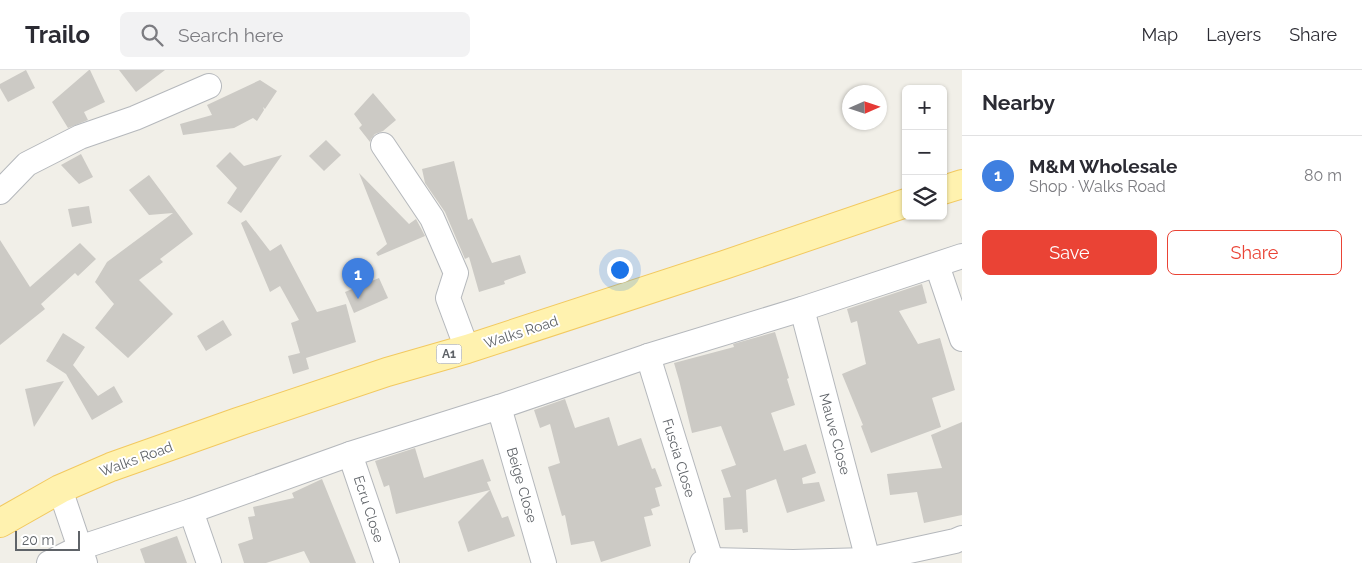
<!DOCTYPE html>
<html lang="en">
<head>
<meta charset="utf-8">
<style>
	body { margin:0; font-family:Raleway,sans-serif; background:#f2f2f3; color:#2b2b33 }
	.controls { position:absolute; right:15px; top:15px; display:grid; overflow:hidden; border-radius:8px; box-shadow:0 1px 4px #0004 }
	.controls button { width:45px; height:45px; display:grid; place-items:center; padding:0; border:0; border-bottom:1px solid #e1e1e2; background:#fff; color:#2b2b33; font:25px sans-serif }
	.compass { position:absolute; left:842px; top:15px; width:45px; height:45px; border-radius:50%; background:#fff; box-shadow:0 1px 4px #0004; rotate:87deg }
	.scale { position:absolute; left:15px; bottom:12px; width:65px; box-sizing:border-box; padding-left:5px; border:2px solid #5f6368; border-top:0; font-size:14px; line-height:18px; white-space:nowrap; color:#5f6368; -webkit-text-stroke:4px #fff; paint-order:stroke }
	.you { position:absolute; left:619px; top:199px; width:18px; height:18px; margin:-12px; border:4px solid #fff; border-radius:50%; background:#1a73e8; box-shadow:0 0 0 8px #1a73e833 }
	.badge { display:grid; place-items:center; width:32px; height:32px; border-radius:50%; background:#ea4335; color:#fff; font-size:16px; font-weight:700 }
	.pin { position:absolute; translate:-50% -41px; filter:drop-shadow(0 1px 2px #0008) }
	.pin::after { content:''; position:absolute; top:26px; width:18px; height:15px; background:inherit; clip-path:polygon(0 0,100% 0,50% 100%) }
	.list { margin:0; padding:0; list-style:none }
	h2 { display:flex; justify-content:space-between; align-items:center; height:65px; margin:0; padding:0 20px; font-size:21px }
	h2 small { font-size:16px; font-weight:400; color:#7c7c81 }
	.list li { display:grid; grid-template-columns:32px 1fr auto; gap:15px; align-items:center; box-sizing:border-box; height:80px; padding:0 20px; border-top:1px solid #e1e1e2 }
	.list b { display:block; font-size:19px; white-space:nowrap }
	.list p { margin:0; font-size:16px; white-space:nowrap; color:#7c7c81 }
	.list em { font-size:16px; font-style:normal; color:#7c7c81 }
	.actions { display:flex; gap:10px; padding:15px 20px }
	.actions a { flex:1; padding:11px 0; border:1px solid #ea4335; border-radius:8px; text-align:center; font-size:18px; color:#ea4335 }
	.actions .main { background:#ea4335; color:#fff }
	.icon { flex:none; width:28px; height:28px; fill:none; stroke:currentColor; stroke-width:2; stroke-linecap:round; stroke-linejoin:round }
	.map { position:relative; flex:none; width:962px; height:493px; overflow:hidden }
	header { display:flex; align-items:center; gap:30px; box-sizing:border-box; height:70px; padding:0 25px; background:#fff; border-bottom:1px solid #e1e1e2 }
	header strong { font-size:24px }
	nav { display:flex; gap:28px; margin-inline-start:auto; font-size:18px }
	.search { width:350px; height:45px; background:#f2f2f3; display:flex; align-items:center; gap:12px; box-sizing:border-box; padding:0 18px; border-radius:8px; color:#7c7c81; font-size:19px }
	main { display:flex }
	aside { flex:1; background:#fff }
	.map>svg:first-child { display:block }
</style>
</head>
<body>
<header>
<strong>Trailo</strong>
<div class="search"><svg class="icon" aria-label="search" viewBox="0 0 24 24"><circle cx="10" cy="10" r="6"/><path d="M15 15l6 6"/></svg>Search here</div>
<nav><a>Map</a><a>Layers</a><a>Share</a></nav>
</header>
<main>
<div class="map">
<svg width="962" height="493" viewBox="0 0 962 493">
	<rect width="100%" height="100%" fill="#f1efe8"/>
	<!-- building -->
	<g fill="#cccac5">
		<polygon points="26,0 35,18 8,32 0,18 0,14"/>
		<polygon points="89,0 90,0 105,32 84,42 88,50 68,58 52,32"/>
		<polygon points="119,0 165,0 136,22"/>
		<polygon points="260,10 277,21 265,39 263,37 264,40 257,51 253,48 234,58 183,65 180,54 212,45 207,35"/>
		<polygon points="373,23 396,50 383,61 375,64 371,69 370,72 359,58 362,55 354,44"/>
		<polygon points="326,70 341,85 324,101 309,86"/>
		<polygon points="230,82 244,96 282,85 241,143 227,133 237,118 216,96"/>
		<polygon points="81,84 93,107 79,114 61,95"/>
		<polygon points="454,91 468,150 472,148 492,193 520,185 526,203 504,211 505,214 479,222 469,187 465,189 445,142 425,113 422,99"/>
		<polygon points="359,103 409,154 416,149 425,166 378,186 376,183 387,174"/>
		<polygon points="149,105 193,164 160,189 163,192 139,210 173,244 128,288 95,258 114,234 95,212 107,192 173,143 149,145 129,120"/>
		<polygon points="89,136 92,153 72,157 68,139"/>
		<polygon points="246,150 270,181 281,174 317,242 346,234 356,272 306,288 309,299 293,304 288,286 300,283 291,253 299,250 280,216 270,222 241,153"/>
		<polygon points="0,170 30,217 80,173 96,189 78,206 75,203 41,234 45,239 0,275"/>
		<polygon points="379,208 388,228 354,243 345,222"/>
		<polygon points="922,214 927,233 899,241 918,274 940,268 955,320 932,328 941,357 871,383 861,356 863,355 842,304 866,294 857,251 851,253 847,239"/>
		<polygon points="223,250 232,265 206,281 197,266"/>
		<polygon points="775,262 789,308 787,309 795,335 771,343 784,381 806,374 816,403 802,408 803,414 819,412 825,431 787,443 776,409 746,420 748,462 743,463 742,459 725,460 723,428 731,427 721,400 736,395 721,356 692,363 679,310 674,293 734,277 733,274"/>
		<polygon points="63,263 85,277 73,295 98,326 114,316 123,332 92,350 66,304 46,291"/>
		<polygon points="64,311 34,357 25,319"/>
		<polygon points="565,329 575,358 609,347 618,376 641,368 652,399 655,398 662,416 655,418 660,436 651,439 653,445 644,447 651,476 601,492 594,471 571,475 565,445 562,446 548,397 560,393 550,354 540,358 534,340"/>
		<polygon points="962,352 962,445 924,453 917,422 890,425 887,404 942,398 931,365"/>
		<polygon points="415,378 424,408 483,389 491,411 487,412 502,448 508,446 515,466 468,482 458,452 490,420 396,444 389,415 384,417 375,391"/>
		<polygon points="322,409 356,493 310,493 304,481 266,493 244,493 238,474 253,469 248,447 255,446 253,437 294,428 292,423"/>
		<polygon points="177,466 187,493 145,493 140,479"/>
	</g>
	<g fill="none" stroke-linecap="round" stroke-linejoin="round">
		<!-- minor casing -->
		<g stroke="#b5b8bc" stroke-width="26">
			<g id="minor">
				<polyline points="383,75 432,148 456,203 448,228 467,279"/>
				<polyline points="0,122 27,94 80,67 135,48 209,16"/>
				<polyline points="937,195 962,269"/>
				<polyline points="802,239 868,490"/>
				<polyline points="648,286 711,490"/>
				<polyline points="499,337 544,493"/>
				<polyline points="350,384 387,493"/>
				<polyline points="60,419 85,493"/>
				<polyline points="191,441 209,493"/>
				<polyline points="49,493 79,478 191,441 350,384 499,337 648,286 802,239 962,186"/>
				<polyline points="702,493 711,490 793,492 868,490 955,471 962,468"/>
			</g>
		</g>
		<!-- primary casing -->
		<g stroke="#f2c960" stroke-width="30">
			<g id="primary">
				<polyline points="943,120 962,114"/>
				<polyline points="0,453 60,419 111,397 238,352 387,302 467,279 724,195 906,133"/>
			</g>
		</g>
		<!-- minor -->
		<use href="#minor" stroke="#fff" stroke-width="24"/>
		<!-- primary -->
		<use href="#primary" stroke="#fff2af" stroke-width="28"/>
	</g>
	<g text-anchor="middle" dominant-baseline="central" stroke-width="4" stroke-linejoin="round" paint-order="stroke">
		<!-- shield labels -->
		<rect fill="#fff" stroke="#8f9295" stroke-width="1" x="436.5" y="274.5" width="25" height="19" rx="4"/>
		<g font-size="12" font-weight="bold" fill="#5f6368">
			<text x="449" y="284">A1</text>
		</g>
		<!-- street labels -->
		<g font-size="14" fill="#5f6368" stroke="#fff">
			<text transform="translate(521 262) rotate(-18)">Walks Road</text>
			<text transform="translate(835 364) rotate(75)">Mauve Close</text>
			<text transform="translate(679 388) rotate(73)">Fuscia Close</text>
			<text transform="translate(136 389) rotate(-20)">Walks Road</text>
			<text transform="translate(522 415) rotate(74)">Beige Close</text>
			<text transform="translate(369 439) rotate(72)">Ecru Close</text>
		</g>
	</g>
</svg>
<div class="controls">
<button>+</button>
<button>−</button>
<button><svg class="icon" aria-label="layers" viewBox="0 0 24 24"><path d="M12 4l9 5-9 5-9-5zM3 14l9 5 9-5"/></svg></button>
</div>
<svg class="compass" viewBox="-18 -18 36 36"><path d="M0-13l5 13h-10z" fill="#e53935"/><path d="M0 13l5-13h-10z" fill="#7c7c81"/></svg>
<div class="scale">20 m</div>
<div class="you"></div>
<div class="pin badge" style="left:358px;top:229px;background:#3f7fe0">1</div>
</div>
<aside>
<h2>Nearby<small></small></h2>
<ul class="list">
<li><span class="badge" style="background:#3f7fe0">1</span><div><b>M&amp;M Wholesale</b><p>Shop · Walks Road</p></div><em>80 m</em></li>
</ul>
<div class="actions"><a class="main">Save</a><a>Share</a></div>
</aside>
</main>
</body>
</html>
